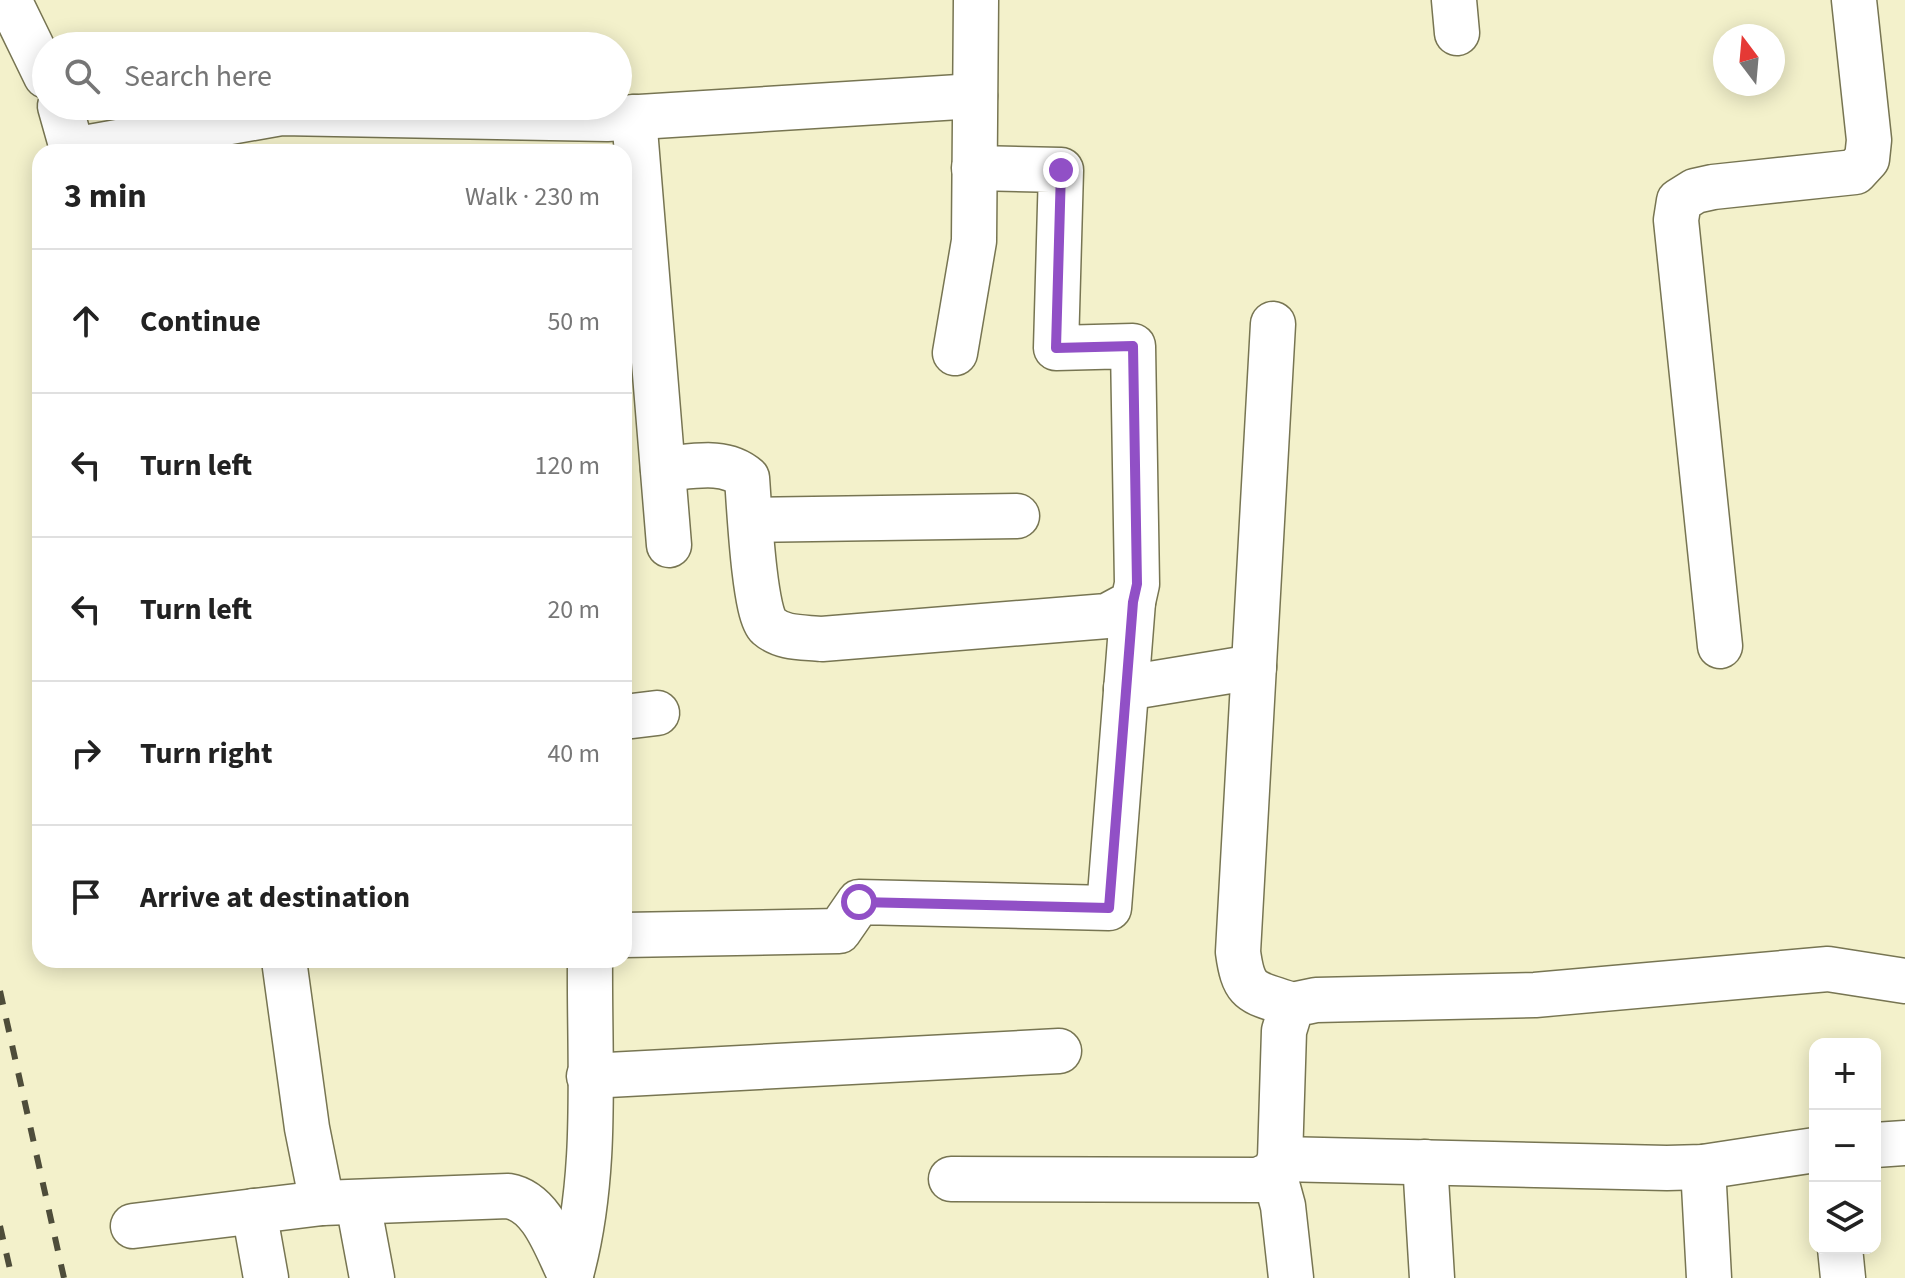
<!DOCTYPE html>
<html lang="en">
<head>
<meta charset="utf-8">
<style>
	body { margin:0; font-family:"Source Sans 3",sans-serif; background:#f2f2f2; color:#222 }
	.controls { position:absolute; right:24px; bottom:24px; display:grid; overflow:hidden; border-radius:16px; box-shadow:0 4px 20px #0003 }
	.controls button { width:72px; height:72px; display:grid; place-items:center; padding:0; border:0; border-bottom:2px solid #e0e0e0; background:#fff; color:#222; font:40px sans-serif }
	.compass { position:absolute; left:1713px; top:24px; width:72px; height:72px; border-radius:50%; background:#fff; box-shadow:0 4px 20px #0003; rotate:344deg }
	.stop { position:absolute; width:24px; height:24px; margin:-18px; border:6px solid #9150c6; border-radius:50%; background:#fff }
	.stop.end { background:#9150c6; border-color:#fff; box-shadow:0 2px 8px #0008 }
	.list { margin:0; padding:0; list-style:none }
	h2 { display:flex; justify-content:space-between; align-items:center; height:104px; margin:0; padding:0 32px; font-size:34px }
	h2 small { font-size:26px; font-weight:400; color:#767676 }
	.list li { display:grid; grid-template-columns:52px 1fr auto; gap:24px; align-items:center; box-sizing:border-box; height:144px; padding:0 32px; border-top:2px solid #e0e0e0 }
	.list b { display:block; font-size:30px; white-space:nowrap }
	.list em { font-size:26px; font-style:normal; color:#767676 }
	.icon { flex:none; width:44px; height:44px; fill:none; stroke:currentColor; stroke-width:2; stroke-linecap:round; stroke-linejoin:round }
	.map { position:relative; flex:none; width:1905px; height:1278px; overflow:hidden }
	.search { position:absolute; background:#fff; box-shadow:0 4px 20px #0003; left:32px; top:32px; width:600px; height:88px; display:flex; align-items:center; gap:20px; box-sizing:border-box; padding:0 28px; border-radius:44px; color:#767676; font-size:30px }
	.panel { position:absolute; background:#fff; box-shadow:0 4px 20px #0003; left:32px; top:144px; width:600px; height:824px; border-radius:24px }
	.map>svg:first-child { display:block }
</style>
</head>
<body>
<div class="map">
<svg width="1905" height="1278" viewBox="0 0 1905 1278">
	<rect width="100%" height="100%" fill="#f3f1cb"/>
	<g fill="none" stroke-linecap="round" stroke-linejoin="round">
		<!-- minor casing -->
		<g stroke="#777552" stroke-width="47">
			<g id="minor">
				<polyline points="9,0 46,76"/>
				<polyline points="1454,0 1457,33"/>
				<polyline points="60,106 73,152"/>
				<polyline points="634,117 669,545"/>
				<polyline points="73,150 281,113 607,119 975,96"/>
				<path d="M1273,324L1238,952C1244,996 1253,991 1292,1005"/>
				<polyline points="955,353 974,241 976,0"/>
				<path d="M663,469C691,467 724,458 747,478C749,503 754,613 768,626C783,639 803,637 822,639L1107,616L1133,602L1137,584L1133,346L1056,348L1061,170L974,168"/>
				<polyline points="751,520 1017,516"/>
				<polyline points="1720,646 1676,220 1679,201 1695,191 1713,187 1855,172 1867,159 1869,140 1854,0"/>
				<polyline points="1126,688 1254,667"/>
				<polyline points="624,717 657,713"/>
				<polyline points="624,935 839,931 859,902 1109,908 1133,602"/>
				<polyline points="284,960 307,1128 322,1203"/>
				<polyline points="589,1076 1059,1051"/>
				<polyline points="1875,1145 1905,1143"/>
				<polyline points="1280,1159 1667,1168 1703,1167 1815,1150"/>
				<polyline points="1425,1162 1432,1278"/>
				<polyline points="1703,1167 1709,1278"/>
				<polyline points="1274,1173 1283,1206 1291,1278"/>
				<polyline points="951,1179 1258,1180 1274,1173 1280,1159 1284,1031 1292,1005 1316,1000 1535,995 1828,969 1905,981"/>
				<polyline points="358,1203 372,1278"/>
				<polyline points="254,1211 266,1278"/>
				<path d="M133,1226L322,1203L508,1196C543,1202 556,1248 571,1277"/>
				<polyline points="1840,1248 1843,1278"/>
				<path d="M570,1278C599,1176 589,1065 590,960"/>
			</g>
		</g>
		<!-- minor -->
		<use href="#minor" stroke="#fff" stroke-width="44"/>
		<!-- rail -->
		<g stroke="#4e4d3a" stroke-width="6" stroke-dasharray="14 14" stroke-linecap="butt">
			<polyline points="0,991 64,1278"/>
			<polyline points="0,1226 12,1278"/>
		</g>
	</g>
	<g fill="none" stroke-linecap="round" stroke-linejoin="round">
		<!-- route -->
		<polyline stroke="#9150c6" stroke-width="10" points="859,902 1109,908 1133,602 1137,584 1133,346 1056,348 1061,170"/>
	</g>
</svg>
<div class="controls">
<button>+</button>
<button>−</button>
<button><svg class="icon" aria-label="layers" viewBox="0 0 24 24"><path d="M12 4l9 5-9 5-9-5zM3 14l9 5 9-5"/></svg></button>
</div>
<svg class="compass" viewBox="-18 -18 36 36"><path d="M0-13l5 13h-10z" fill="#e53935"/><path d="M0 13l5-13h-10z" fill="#767676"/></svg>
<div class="stop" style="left:859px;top:902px"></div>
<div class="stop end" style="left:1061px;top:170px"></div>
<div class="search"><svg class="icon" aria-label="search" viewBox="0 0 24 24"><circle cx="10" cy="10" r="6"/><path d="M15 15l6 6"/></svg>Search here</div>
<section class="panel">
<h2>3 min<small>Walk · 230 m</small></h2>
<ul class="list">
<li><svg class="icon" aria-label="ahead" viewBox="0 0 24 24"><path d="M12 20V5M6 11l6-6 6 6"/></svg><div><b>Continue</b></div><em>50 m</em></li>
<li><svg class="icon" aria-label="left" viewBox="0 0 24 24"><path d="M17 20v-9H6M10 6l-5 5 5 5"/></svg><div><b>Turn left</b></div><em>120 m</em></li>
<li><svg class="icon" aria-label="left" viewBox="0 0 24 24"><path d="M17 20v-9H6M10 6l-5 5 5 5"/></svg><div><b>Turn left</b></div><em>20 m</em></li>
<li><svg class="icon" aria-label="right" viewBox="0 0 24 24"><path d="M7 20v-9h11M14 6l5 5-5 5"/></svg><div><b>Turn right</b></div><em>40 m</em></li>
<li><svg class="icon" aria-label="arrive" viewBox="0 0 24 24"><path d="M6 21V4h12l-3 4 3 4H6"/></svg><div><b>Arrive at destination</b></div></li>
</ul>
</section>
</div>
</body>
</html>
